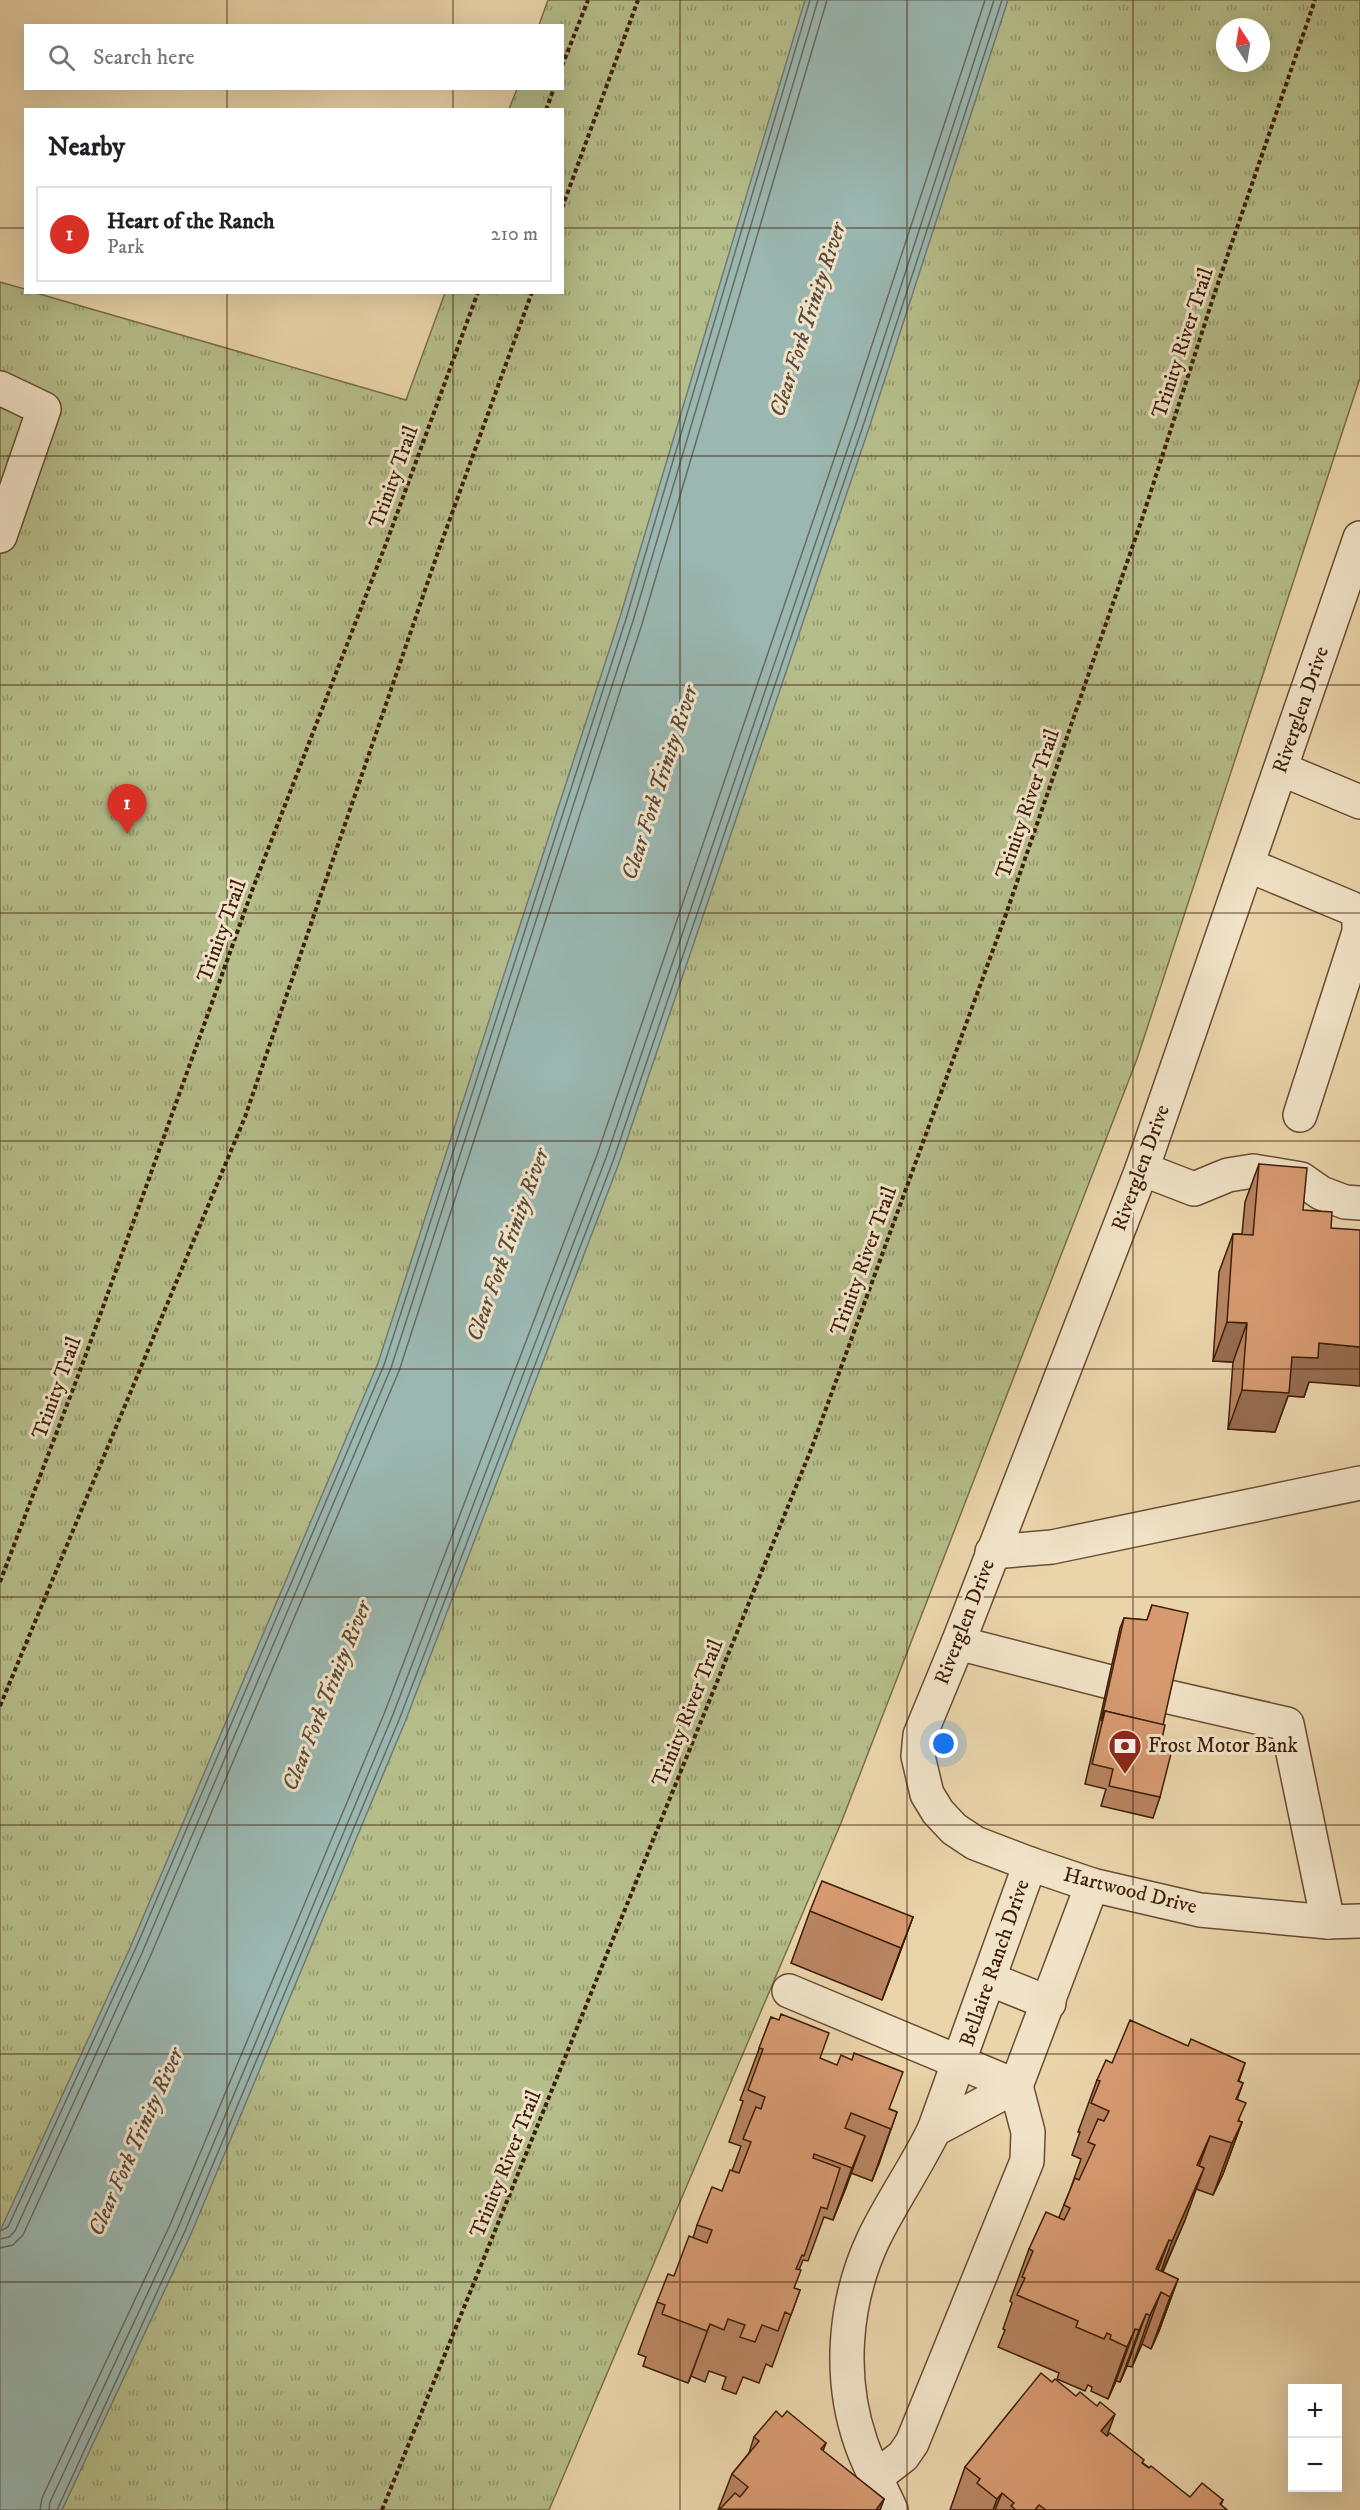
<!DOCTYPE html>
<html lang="en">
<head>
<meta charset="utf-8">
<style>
	body { margin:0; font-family:"IM FELL DW Pica",serif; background:#f6f6f6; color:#202124 }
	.controls { position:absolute; right:18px; bottom:18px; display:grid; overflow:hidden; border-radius:0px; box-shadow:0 6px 24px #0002 }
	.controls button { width:54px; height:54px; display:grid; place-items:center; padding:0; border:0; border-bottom:2px solid #e0e0e0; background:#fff; color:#202124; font:30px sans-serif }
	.compass { position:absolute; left:1216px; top:18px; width:54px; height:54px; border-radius:50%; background:#fff; box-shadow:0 6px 24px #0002; rotate:348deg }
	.you { position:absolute; left:944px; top:1744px; width:21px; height:21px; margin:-15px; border:4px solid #fff; border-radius:50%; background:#1a73e8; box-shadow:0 0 0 9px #1a73e833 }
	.badge { display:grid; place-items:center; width:39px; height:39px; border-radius:50%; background:#d93025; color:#fff; font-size:20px; font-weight:700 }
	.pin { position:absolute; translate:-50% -50px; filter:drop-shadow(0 2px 3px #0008) }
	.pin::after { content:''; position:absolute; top:32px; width:21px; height:18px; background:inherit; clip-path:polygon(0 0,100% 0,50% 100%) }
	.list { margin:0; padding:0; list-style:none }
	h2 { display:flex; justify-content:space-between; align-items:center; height:78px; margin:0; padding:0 24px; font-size:26px }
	h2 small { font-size:20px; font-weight:400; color:#757577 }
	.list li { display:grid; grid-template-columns:39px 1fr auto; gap:18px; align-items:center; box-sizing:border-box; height:96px; margin:0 12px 12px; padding:0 12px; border:2px solid #e0e0e0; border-radius:0px }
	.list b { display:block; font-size:22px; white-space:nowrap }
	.list p { margin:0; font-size:20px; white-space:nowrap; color:#757577 }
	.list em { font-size:20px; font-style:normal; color:#757577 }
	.icon { flex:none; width:33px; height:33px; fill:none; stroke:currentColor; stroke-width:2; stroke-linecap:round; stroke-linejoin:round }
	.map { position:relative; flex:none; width:1360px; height:2510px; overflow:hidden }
	.search { position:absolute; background:#fff; box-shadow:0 6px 24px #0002; left:24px; top:24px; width:540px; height:66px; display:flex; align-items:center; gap:15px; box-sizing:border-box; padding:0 21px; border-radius:0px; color:#757577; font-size:22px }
	.panel { position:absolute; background:#fff; box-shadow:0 6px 24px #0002; left:24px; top:108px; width:540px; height:186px; border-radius:0px }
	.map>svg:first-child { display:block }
</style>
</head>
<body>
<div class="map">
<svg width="1360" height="2510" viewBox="0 0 1360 2510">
	<defs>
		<pattern id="grass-tufts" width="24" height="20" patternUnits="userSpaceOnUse" patternTransform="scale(1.5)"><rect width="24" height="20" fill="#b5bd8a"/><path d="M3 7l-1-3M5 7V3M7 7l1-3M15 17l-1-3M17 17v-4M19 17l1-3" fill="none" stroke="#95996f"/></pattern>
	</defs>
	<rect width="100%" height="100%" fill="#ead4aa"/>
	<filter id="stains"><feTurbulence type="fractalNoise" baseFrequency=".00333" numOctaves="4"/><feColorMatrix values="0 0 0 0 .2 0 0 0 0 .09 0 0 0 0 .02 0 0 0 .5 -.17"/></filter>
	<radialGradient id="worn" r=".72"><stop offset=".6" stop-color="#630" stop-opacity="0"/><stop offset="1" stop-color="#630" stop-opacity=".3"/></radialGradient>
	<!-- grass -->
	<path fill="url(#grass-tufts)" stroke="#7a6e4a" stroke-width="1.5" fill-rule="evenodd" d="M548,0H1360V378L1137,1059L841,1823L549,2510H0V282L25,289L26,292L36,293L406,400L445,293L562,292V110L509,109L517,89L562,88V26L539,25ZM1225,27H1261V63H1225Z"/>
	<!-- water -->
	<polygon fill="#9ab7b1" stroke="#757a6e" stroke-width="1.5" points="805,0 1008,0 869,428 619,1163 405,1722 191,2234 62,2510 0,2510 0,2231 130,1948 378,1363 620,617"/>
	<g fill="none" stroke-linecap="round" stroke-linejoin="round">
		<!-- shore -->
		<g stroke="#6c6a5e" stroke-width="1.5">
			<polyline points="0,2231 8,2227 135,1950 384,1365 626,619 810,0"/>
			<polyline points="0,2239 9,2237 15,2231 142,1953 391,1368 633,621 818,0"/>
			<polyline points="0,2248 13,2245 23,2235 150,1957 399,1371 642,624 827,0"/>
			<polyline points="40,2510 42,2498 170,2225 384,1714 597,1155 847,421 985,0"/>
			<polyline points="49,2510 50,2502 178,2228 392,1717 606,1158 856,424 994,0"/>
			<polyline points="57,2510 185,2231 399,1720 613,1161 863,426 1002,0"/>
		</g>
		<!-- minor casing -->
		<g stroke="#694c32" stroke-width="36">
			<g id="minor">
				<polyline points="0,388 44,409 0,536"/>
				<polyline points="1360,538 1142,1169 958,1643 920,1735 918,1756 927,1794 938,1812 954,1829 975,1843 1030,1864 1092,1885 1200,1910 1328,1922 1360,1921"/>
				<polyline points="1281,769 1360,802"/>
				<polyline points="1248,865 1351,908 1359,915 1359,932 1300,1115"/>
				<polyline points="1142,1169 1194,1189 1228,1175 1253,1171 1301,1179 1321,1193 1345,1202 1360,1203"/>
				<polyline points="992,1552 1052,1547 1360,1483"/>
				<polyline points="958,1643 1110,1682"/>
				<polyline points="1169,1697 1287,1724 1328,1922"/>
				<polyline points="989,1979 1049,2003"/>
				<polyline points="789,1991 1016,2086 1028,2132 1027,2161 912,2443 903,2456 876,2477"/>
				<polyline points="934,2130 1016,2086 1092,1885"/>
				<path d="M891,2510C881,2488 869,2466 861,2443C838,2377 844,2301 874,2238C892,2201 916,2167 934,2130L1030,1864"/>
			</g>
		</g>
		<!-- path -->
		<g stroke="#3e1e0a" stroke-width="4" stroke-dasharray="4.5 3" stroke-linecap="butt">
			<polyline points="562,66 588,0"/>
			<polyline points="546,110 554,88"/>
			<polyline points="562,208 638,0"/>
			<polyline points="0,1582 84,1360 253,888 387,541 478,292"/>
			<polyline points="0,1706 245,1117 438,552 532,292"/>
			<polyline points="382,2510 812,1447 1005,917 1143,516 1214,295 1315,0"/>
		</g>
		<!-- minor -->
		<use href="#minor" stroke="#f1e3c8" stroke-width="33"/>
	</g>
	<!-- wall -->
	<g fill="#b98461" stroke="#3e1e0a" stroke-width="1.5">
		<polygon points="1259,1164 1303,1210 1309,1382 1304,1397 1288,1396 1275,1432 1228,1429 1233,1362 1213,1361 1219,1272 1233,1234 1242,1234 1245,1202"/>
		<polygon points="1152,1605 1163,1725 1161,1743 1160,1797 1153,1818 1101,1806 1106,1789 1085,1784 1097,1732 1120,1628 1124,1618 1147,1620"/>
		<polygon points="810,1911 913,1917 882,2000 791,1963"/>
		<polygon points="771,2017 820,2058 890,2109 897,2112 872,2181 851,2173 833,2220 824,2217 808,2261 803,2260 799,2270 794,2288 800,2290 772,2367 766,2364 759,2383 743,2377 736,2394 722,2389 726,2377 709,2371 705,2382 691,2376 688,2383 643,2366 646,2357 638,2354 657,2302 674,2276 693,2238 697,2225 722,2191 732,2171 741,2146 729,2142 743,2101 740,2100"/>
		<polygon points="1188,2046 1245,2063 1239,2081 1243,2083 1237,2100 1239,2121 1242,2122 1223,2174 1213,2195 1196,2189 1185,2220 1163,2272 1178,2279 1159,2331 1151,2349 1142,2344 1132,2367 1127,2366 1120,2382 1116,2381 1108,2399 1091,2391 1092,2387 1088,2385 1085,2391 1057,2379 1059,2373 998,2347 1005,2330 1003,2329 1012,2303 1010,2301 1029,2249 1059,2217 1070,2190 1081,2159 1072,2155 1080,2132 1078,2132 1097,2080 1112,2063"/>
		<polygon points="782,2417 826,2443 823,2451 884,2499 880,2510 718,2510 732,2474 749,2453 754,2437"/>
		<polygon points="1107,2436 1143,2463 1190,2497 1223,2500 1221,2505 1227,2510 950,2510 965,2467"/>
	</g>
	<!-- shaded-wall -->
	<g fill="#966c4f" stroke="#3e1e0a" stroke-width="1.5">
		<polygon points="1227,1322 1247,1323 1233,1362 1213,1361"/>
		<polygon points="1319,1343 1360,1347 1360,1386 1309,1382 1304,1397 1288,1396 1275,1432 1228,1429 1242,1390 1292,1357"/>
		<polygon points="913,1917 894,1969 882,2000 901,1948"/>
		<polygon points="897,2112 879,2164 872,2181 891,2129"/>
		<polygon points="1242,2122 1223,2174 1213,2195 1232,2143"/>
		<polygon points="865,2136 846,2188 833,2220 852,2168"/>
		<polygon points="1210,2136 1191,2188 1197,2165"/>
		<polygon points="1204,2168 1185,2220 1153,2293 1172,2241"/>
		<polygon points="1169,2240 1150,2292 1156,2269"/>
		<polygon points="1178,2279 1159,2331 1151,2349 1170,2297"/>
		<polygon points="1161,2292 1142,2344 1132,2367 1150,2315"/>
		<polygon points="1146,2314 1127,2366 1120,2382 1139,2330"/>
		<polygon points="710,2324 691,2376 688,2383"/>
		<polygon points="1135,2329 1116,2381 1108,2399 1127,2347"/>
		<polygon points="1115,2414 1096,2466 1101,2431"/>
		<polygon points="1002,2493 995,2510 993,2510 997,2499"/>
		<polygon points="884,2499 880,2510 876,2510"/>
	</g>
	<!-- building -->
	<g fill="#d79a71" stroke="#3e1e0a" stroke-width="1.5">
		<polygon points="1259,1164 1307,1168 1303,1210 1332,1212 1331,1228 1360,1230 1360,1347 1319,1343 1318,1358 1292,1357 1289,1393 1242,1390 1247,1323 1227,1322 1233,1234 1253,1235"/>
		<polygon points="1152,1605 1188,1613 1163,1725 1105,1711 1101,1721 1124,1618 1147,1620"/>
		<polygon points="1105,1711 1165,1725 1161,1743 1173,1746 1160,1797 1109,1786 1113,1769 1092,1764"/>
		<polygon points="822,1881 913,1917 901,1948 810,1911"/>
		<polygon points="781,2014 829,2033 820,2058 837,2065 841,2055 852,2060 854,2053 903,2072 889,2109 897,2112 891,2129 851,2113 845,2128 865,2136 852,2168 814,2154 813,2158 840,2168 827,2209 821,2207 804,2256 802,2255 796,2269 801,2270 794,2288 800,2290 791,2315 785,2312 778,2331 762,2325 755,2342 740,2337 745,2325 728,2319 724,2330 710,2324 707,2331 662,2314 665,2305 657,2302 668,2274 674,2276 689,2236 707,2243 712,2230 697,2225 712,2187 722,2191 730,2170 739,2173 751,2142 743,2139 756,2107 761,2109 765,2097 748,2090 763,2049 759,2048 771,2017 779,2020"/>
		<polygon points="1130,2020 1188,2046 1191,2039 1245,2063 1238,2081 1243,2083 1236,2099 1246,2103 1238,2121 1242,2122 1232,2143 1210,2136 1197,2165 1204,2168 1172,2241 1169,2240 1156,2269 1178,2279 1170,2297 1161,2292 1150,2315 1146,2314 1139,2330 1135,2329 1127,2347 1110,2339 1111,2335 1107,2333 1104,2339 1076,2327 1078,2321 1017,2295 1025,2278 1022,2277 1033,2251 1029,2249 1046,2212 1064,2220 1070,2208 1064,2205 1075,2178 1079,2180 1095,2145 1088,2142 1098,2119 1104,2121 1109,2111 1091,2103 1100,2081 1097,2080 1106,2060 1112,2063"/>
		<polygon points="1041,2373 1052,2382 1055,2379 1076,2396 1080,2392 1097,2406 1100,2402 1115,2414 1101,2431 1107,2436 1110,2433 1144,2460 1142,2463 1149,2468 1151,2466 1190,2497 1202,2483 1223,2500 1220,2504 1227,2510 1046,2510 1039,2505 1035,2510 1016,2510 1011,2506 1014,2503 1002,2493 997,2499 977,2483 980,2479 965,2467"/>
		<polygon points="776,2411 782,2417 787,2411 826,2443 821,2449 884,2499 876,2510 720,2509 735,2493 740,2497 748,2487 732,2474 759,2441 754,2437"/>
	</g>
	<!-- grid -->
	<path fill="none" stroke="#3e1e0a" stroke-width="1.5" stroke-opacity="0.55" d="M227,0V26M453,0V26M680,0V2510M907,0V2510M1133,0V2510M227,88V110M453,88V110M0,228H26M562,228H1360M227,292V2510M453,292V2510M0,456H1360M0,685H1360M0,913H1360M0,1141H1360M0,1369H1360M0,1597H1360M0,1825H1360M0,2054H1360M0,2282H1360"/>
	<!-- icons -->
	<defs>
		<g id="bank-pin" transform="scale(1.725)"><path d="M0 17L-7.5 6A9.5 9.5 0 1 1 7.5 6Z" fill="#8f2418" stroke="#f1e3c8"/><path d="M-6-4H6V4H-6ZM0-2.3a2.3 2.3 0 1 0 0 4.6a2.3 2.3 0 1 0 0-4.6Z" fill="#fff"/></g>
	</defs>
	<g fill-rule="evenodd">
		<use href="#bank-pin" x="1125" y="1746"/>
	</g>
	<g text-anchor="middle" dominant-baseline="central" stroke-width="6" stroke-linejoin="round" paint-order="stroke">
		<!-- street labels -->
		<g font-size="21" fill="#3e1e0a" stroke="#f1e3c8">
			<text transform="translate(1183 343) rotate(-72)">Trinity River Trail</text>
			<text transform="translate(394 477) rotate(-70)">Trinity Trail</text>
			<text transform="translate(1301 710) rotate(-71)">Riverglen Drive</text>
			<text transform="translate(1028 804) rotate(-71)">Trinity River Trail</text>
			<text transform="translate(222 931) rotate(-70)">Trinity Trail</text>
			<text transform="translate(1141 1168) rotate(-70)">Riverglen Drive</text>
			<text transform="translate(864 1261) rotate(-70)">Trinity River Trail</text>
			<text transform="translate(57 1388) rotate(-70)">Trinity Trail</text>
			<text transform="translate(965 1622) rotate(-69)">Riverglen Drive</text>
			<text transform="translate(688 1713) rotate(-68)">Trinity River Trail</text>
			<text transform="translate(1130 1891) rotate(14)">Hartwood Drive</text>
			<text transform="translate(995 1963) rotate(-71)">Bellaire Ranch Drive</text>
			<text transform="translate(506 2164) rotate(-68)">Trinity River Trail</text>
		</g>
		<!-- poi labels -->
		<g font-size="21" fill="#3e1e0a" stroke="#f1e3c8" text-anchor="start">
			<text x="1148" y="1746">Frost Motor Bank</text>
		</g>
		<!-- water labels -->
		<g font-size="22" font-style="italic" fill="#5a4c3c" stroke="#f1e3c8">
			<text transform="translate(808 320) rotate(-72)">Clear Fork Trinity River</text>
			<text transform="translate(660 783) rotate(-72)">Clear Fork Trinity River</text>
			<text transform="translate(508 1245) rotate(-70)">Clear Fork Trinity River</text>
			<text transform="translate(327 1696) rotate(-68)">Clear Fork Trinity River</text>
			<text transform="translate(136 2142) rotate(-66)">Clear Fork Trinity River</text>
		</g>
	</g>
	<rect width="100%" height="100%" filter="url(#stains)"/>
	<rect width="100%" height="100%" fill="url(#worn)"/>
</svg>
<div class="controls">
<button>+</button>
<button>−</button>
</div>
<svg class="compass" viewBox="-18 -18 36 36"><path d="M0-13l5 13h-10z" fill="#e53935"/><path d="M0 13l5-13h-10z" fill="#757577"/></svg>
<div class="you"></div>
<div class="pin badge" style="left:127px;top:834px">1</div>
<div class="search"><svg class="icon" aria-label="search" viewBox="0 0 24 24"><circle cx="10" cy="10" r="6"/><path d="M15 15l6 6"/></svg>Search here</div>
<section class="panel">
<h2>Nearby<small></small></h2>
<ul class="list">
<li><span class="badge">1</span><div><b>Heart of the Ranch</b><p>Park</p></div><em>210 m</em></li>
</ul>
</section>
</div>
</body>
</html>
